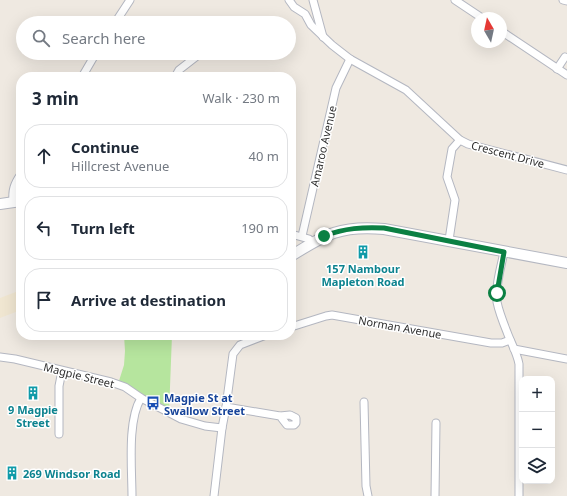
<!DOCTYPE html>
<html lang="en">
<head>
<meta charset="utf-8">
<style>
	body { margin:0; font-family:"Noto Sans",sans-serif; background:#f2f2f3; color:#1f2937 }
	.controls { position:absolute; right:12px; bottom:12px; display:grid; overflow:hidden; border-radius:8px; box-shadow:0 4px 16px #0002 }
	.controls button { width:36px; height:36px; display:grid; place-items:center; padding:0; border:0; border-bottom:1px solid #e0e1e3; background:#fff; color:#1f2937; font:20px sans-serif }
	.compass { position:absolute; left:471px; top:12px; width:36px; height:36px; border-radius:50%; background:#fff; box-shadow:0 4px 16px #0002; rotate:351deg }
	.stop { position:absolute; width:12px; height:12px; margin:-9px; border:3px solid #0b8043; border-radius:50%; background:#fff }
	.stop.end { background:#0b8043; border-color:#fff; box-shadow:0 1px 4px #0008 }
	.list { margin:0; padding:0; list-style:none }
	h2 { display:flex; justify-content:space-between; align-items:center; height:52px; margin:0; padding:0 16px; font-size:17px }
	h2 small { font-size:13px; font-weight:400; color:#747a83 }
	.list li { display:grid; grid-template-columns:26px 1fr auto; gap:12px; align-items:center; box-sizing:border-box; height:64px; margin:0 8px 8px; padding:0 8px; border:1px solid #e0e1e3; border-radius:16px }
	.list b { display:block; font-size:15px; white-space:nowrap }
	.list p { margin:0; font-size:13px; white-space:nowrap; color:#747a83 }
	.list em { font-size:13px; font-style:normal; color:#747a83 }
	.icon { flex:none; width:22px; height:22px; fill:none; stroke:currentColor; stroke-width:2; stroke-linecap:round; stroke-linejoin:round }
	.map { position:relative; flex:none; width:567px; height:496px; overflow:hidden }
	.search { position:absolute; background:#fff; box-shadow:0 4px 16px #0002; left:16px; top:16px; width:280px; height:44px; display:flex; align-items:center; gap:10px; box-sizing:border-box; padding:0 14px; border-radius:22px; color:#747a83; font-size:15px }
	.panel { position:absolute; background:#fff; box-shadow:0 4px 16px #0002; left:16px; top:72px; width:280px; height:268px; border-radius:16px }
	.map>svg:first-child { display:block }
</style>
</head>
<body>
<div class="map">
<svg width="567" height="496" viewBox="0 0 567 496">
	<rect width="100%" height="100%" fill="#efe9e1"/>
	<!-- education -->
	<polygon fill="#f0e6d1" points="21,290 21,310 0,318 0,298"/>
	<!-- green -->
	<polygon fill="#b6e59e" points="124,335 172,335 169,413 118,384 124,365 125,351"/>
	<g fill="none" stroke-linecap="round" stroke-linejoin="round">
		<!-- minor casing -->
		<g stroke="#b4b7c1" stroke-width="9">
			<g id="minor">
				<polyline points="289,0 294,7 305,14 311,25 332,45 350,59 406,90 460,140"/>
				<polyline points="313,0 323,37"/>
				<polyline points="455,0 482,18"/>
				<polyline points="563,0 567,1"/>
				<polyline points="115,23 130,0"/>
				<polyline points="501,31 567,75"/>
				<polyline points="557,69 565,57"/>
				<polyline points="82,77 96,53"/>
				<polyline points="175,77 179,70 197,56"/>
				<path d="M13,202C12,190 14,184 21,174"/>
				<polyline points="291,234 309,239 312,243"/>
				<polyline points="302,236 336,88 350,59"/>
				<polyline points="449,240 455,200 447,177 452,149 460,140 468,144 567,170"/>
				<path d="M504,252C501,267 495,286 497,302C499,312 503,322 507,332C511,343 517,353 519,364V496"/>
				<polyline points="291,327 326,316 332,315 491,343 502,343 510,340"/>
				<polyline points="514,349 567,359"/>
				<polyline points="0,357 15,359 111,382 125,387 141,398 181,419 205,426 222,428"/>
				<polyline points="364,402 366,486 368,496"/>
				<polyline points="226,407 280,416 290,415 296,418 296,423 294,425 287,425 280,416"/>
				<polyline points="59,434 59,386 62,371"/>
				<path d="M132,496C132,469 127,421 141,398"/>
				<polyline points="214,496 222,428 226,407 233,354 240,345 266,335"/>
				<polyline points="435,496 436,423"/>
			</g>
		</g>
		<!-- secondary casing -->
		<g stroke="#b4b7c1" stroke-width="12">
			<g id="secondary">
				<polyline points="0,204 21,201"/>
				<path d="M291,256C326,234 341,225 384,229L567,263"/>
			</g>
		</g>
		<!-- minor -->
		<use href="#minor" stroke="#fff" stroke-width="7"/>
		<!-- secondary -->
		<use href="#secondary" stroke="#fff" stroke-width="10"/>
	</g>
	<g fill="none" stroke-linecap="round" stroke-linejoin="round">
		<!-- route -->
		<path stroke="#0b8043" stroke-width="5" d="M324,236C345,228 363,227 384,228L504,252L497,293"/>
	</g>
	<!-- icons -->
	<defs>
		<g id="building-bare" transform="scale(1.08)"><path d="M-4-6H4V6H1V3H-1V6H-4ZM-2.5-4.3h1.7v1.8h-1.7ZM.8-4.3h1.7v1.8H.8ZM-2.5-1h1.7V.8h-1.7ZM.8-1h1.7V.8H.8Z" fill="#0f9aa8" stroke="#fff" stroke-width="2.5" paint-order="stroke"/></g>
		<g id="bus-bare" transform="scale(1.08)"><path d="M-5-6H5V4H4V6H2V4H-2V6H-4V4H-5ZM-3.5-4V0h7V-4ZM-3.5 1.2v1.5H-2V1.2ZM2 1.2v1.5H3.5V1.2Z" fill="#1a4fb4" stroke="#fff" stroke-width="2.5" paint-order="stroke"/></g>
	</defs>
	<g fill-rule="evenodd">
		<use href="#building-bare" x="363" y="252"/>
		<use href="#building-bare" x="33" y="393"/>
		<use href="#bus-bare" x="153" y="403"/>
		<use href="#building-bare" x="12" y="473"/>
	</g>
	<g text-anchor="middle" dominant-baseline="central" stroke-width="3" stroke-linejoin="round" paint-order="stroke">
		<!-- street labels -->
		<g font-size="11" fill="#2e2e2e" stroke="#fff">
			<text transform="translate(323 146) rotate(-77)">Amaroo Avenue</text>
			<text transform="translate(508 154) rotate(15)">Crescent Drive</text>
			<text transform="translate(400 327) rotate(10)">Norman Avenue</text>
			<text transform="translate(79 375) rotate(14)">Magpie Street</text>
		</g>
		<!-- culture labels -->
		<g font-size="11" font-weight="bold" fill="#0d838f" stroke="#fff">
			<text x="363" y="268">157 Nambour<tspan x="363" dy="13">Mapleton Road</tspan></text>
			<text x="33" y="409">9 Magpie<tspan x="33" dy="13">Street</tspan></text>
			<text x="23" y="473" text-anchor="start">269 Windsor Road</text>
		</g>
		<!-- transit labels -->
		<g font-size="11" font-weight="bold" fill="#164399" stroke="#fff" text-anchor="start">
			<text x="164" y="397">Magpie St at<tspan x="164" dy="13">Swallow Street</tspan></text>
		</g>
	</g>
</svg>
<div class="controls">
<button>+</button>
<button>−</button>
<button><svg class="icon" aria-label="layers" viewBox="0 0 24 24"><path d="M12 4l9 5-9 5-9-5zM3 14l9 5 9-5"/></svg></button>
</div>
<svg class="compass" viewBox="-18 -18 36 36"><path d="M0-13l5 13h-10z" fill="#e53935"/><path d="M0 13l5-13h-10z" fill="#747a83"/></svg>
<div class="stop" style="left:497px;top:293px"></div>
<div class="stop end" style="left:324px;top:236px"></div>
<div class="search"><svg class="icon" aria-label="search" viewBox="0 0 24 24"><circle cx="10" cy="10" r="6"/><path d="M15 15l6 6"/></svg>Search here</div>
<section class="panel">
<h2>3 min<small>Walk · 230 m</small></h2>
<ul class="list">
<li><svg class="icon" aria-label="ahead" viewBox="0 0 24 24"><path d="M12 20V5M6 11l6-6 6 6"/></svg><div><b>Continue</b><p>Hillcrest Avenue</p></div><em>40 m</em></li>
<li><svg class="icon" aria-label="left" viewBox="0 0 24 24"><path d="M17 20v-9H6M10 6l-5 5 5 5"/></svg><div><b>Turn left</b></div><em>190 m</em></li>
<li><svg class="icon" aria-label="arrive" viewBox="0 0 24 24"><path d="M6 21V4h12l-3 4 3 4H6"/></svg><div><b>Arrive at destination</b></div></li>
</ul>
</section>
</div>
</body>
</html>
